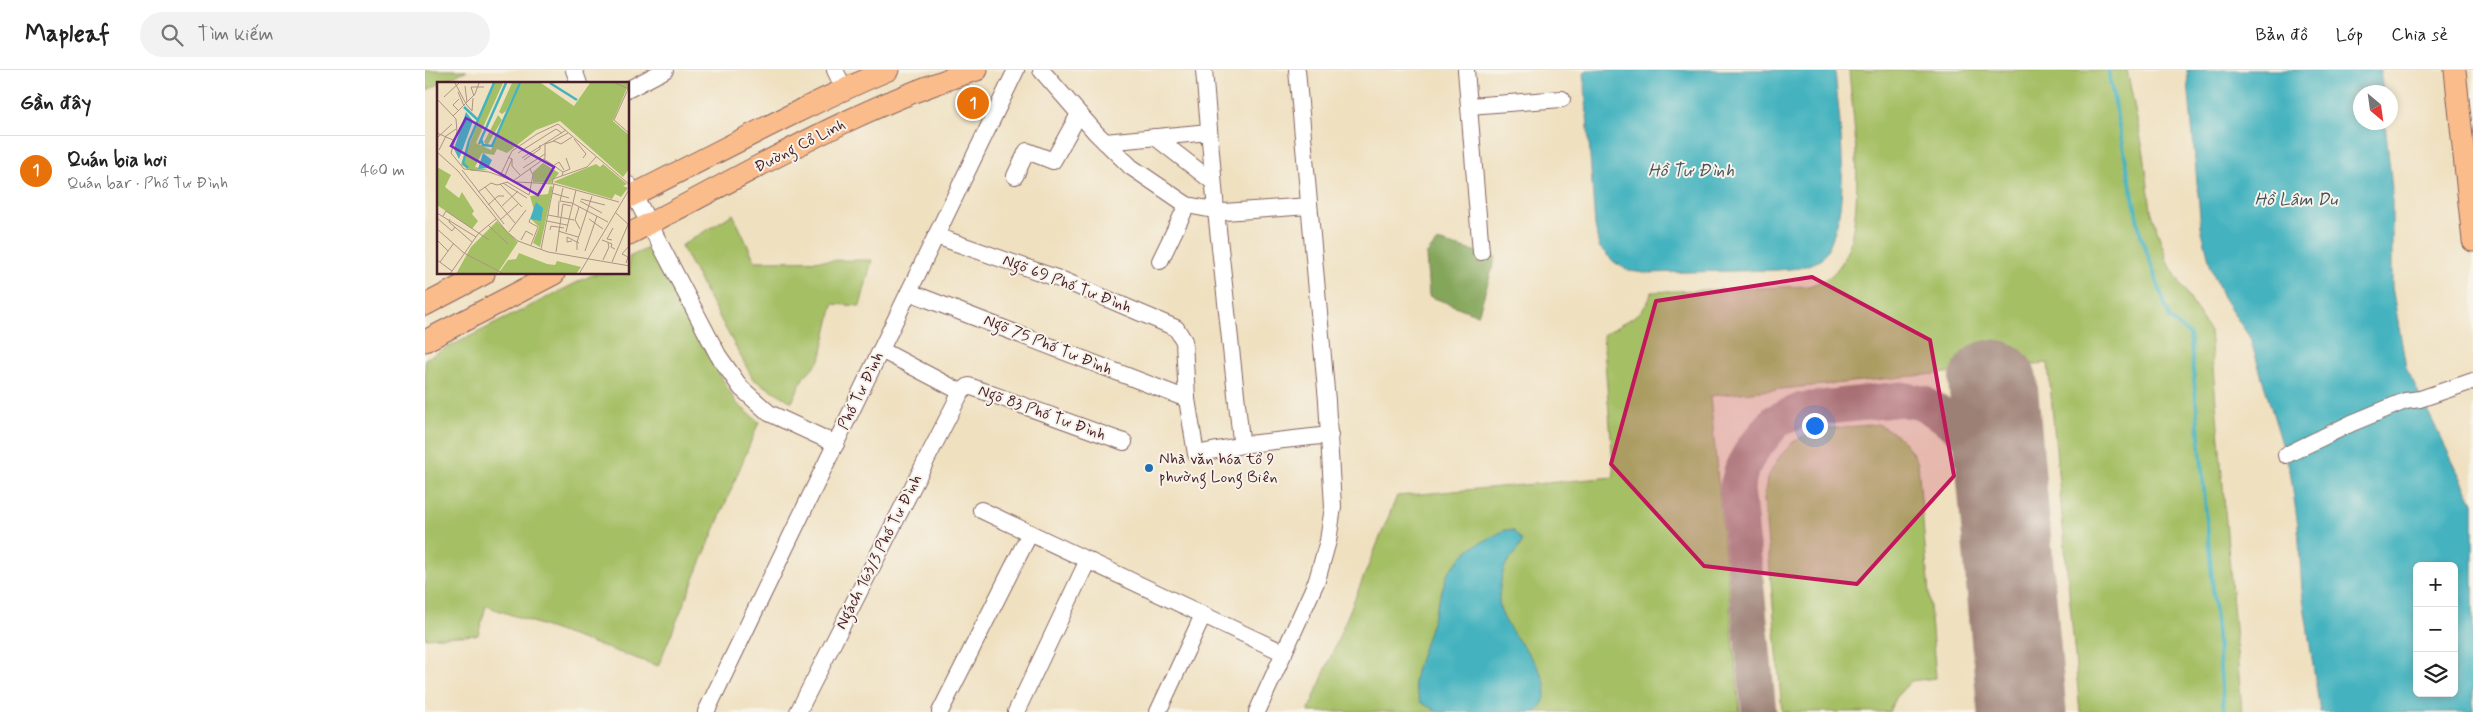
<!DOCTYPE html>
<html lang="vi">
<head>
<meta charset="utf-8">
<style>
	body { margin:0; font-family:Mynerve,sans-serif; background:#f2f2f2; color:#222 }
	.controls { position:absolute; right:15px; bottom:15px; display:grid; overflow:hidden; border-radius:8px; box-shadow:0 2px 8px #0003 }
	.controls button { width:45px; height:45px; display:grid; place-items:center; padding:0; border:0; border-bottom:1px solid #e0e0e0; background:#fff; color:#222; font:25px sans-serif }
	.compass { position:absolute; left:1928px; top:15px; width:45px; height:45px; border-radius:50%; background:#fff; box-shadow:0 2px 8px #0003; rotate:151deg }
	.you { position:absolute; left:1389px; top:355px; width:18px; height:18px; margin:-12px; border:4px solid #fff; border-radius:50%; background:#1a73e8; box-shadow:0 0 0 8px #1a73e833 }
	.badge { display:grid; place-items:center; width:32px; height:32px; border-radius:50%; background:#1f6fb2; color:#fff; font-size:16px; font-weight:700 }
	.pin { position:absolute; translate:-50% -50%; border:2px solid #fff; box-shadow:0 1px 5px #0006 }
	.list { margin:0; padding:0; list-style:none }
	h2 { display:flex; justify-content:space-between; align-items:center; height:65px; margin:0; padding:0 20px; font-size:21px }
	h2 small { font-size:16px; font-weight:400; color:#767676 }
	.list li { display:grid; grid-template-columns:32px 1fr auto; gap:15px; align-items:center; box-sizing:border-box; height:70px; padding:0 20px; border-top:1px solid #e0e0e0 }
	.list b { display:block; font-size:19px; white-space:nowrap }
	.list p { margin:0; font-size:16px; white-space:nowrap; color:#767676 }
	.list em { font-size:16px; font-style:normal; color:#767676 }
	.icon { flex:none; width:28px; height:28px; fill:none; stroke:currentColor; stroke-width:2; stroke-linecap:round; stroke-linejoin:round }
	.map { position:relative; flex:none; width:2048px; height:642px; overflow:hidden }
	header { display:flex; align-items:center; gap:30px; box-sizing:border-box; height:70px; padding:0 25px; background:#fff; border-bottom:1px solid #e0e0e0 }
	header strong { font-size:24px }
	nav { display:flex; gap:28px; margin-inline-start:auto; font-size:18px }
	.search { width:350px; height:45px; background:#f2f2f2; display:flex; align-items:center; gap:12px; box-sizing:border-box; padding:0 18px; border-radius:28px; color:#767676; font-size:19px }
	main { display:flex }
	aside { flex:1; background:#fff }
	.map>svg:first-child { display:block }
</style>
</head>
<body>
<header>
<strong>Mapleaf</strong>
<div class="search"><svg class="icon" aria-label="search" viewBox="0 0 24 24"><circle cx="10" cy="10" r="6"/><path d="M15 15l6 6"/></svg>Tìm kiếm</div>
<nav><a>Bản đồ</a><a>Lớp</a><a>Chia sẻ</a></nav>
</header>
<main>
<aside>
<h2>Gần đây<small></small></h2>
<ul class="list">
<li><span class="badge" style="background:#e8710a">1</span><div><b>Quán bia hơi</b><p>Quán bar · Phố Tư Đình</p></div><em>460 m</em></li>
</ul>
</aside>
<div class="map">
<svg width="2048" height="642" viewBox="0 0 2048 642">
	<rect width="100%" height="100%" fill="#f7f3e8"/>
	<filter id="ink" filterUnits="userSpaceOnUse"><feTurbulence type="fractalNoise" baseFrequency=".02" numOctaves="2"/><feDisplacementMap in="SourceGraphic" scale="10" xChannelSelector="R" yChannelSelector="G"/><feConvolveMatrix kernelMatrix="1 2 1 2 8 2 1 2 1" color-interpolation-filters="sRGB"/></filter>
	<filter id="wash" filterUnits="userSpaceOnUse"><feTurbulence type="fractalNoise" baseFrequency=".0096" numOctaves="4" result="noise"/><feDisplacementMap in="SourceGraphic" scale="20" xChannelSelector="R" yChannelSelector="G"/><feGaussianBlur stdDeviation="1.12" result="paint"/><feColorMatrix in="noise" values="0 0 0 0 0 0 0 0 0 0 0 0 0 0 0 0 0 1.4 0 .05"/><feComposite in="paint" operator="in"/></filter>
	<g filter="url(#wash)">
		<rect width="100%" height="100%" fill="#efe0c0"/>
		<!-- green -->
		<g fill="#a5bf65" stroke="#786f48">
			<polygon points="0,0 42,0 0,21"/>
			<path d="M1424,0H1702L1719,84L1726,140L1742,191L1785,262L1817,642H1655L1623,293L1285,326L1315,642H883L972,426L1189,407L1178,265C1194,255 1224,243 1226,222L1384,216C1391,213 1402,210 1408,204C1446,166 1428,51 1424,0Z"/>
			<polygon points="308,144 330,191 447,190 435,236 408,234 395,290 378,308 367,332 328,309 256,176"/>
			<polygon points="223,178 311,333 334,352 233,596 61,536 53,565 0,568 0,289 169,204 204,204 204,187"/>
			<path d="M1453,354C1473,364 1483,373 1493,393L1511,608L1486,611L1470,628L1464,642H1357L1339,429L1342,408L1355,386L1368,372L1390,360Z"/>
		</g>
		<!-- forest -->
		<polygon fill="#84a65a" stroke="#676242" points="1012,171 1071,187 1053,245 1004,226 1001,185"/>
		<!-- water -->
		<g fill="#44b3bf" stroke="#476975" fill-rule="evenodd">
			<path d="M1163,0H1410C1414,54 1430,144 1396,190L1375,198L1353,200L1219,203L1205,201L1189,192L1174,177L1170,156L1159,2Z"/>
			<path d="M1762,0H1955L1958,22H1936V52L1960,53L1967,119V217L1981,297L2048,433V642H1895L1877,521L1873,456L1865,400L1825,268L1798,227L1786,198L1776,157ZM1992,496H2029V623H1992Z"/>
			<path d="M1080,460H1088L1097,471C1094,480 1088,485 1082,493C1077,500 1074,521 1074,530C1075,568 1146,607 1111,642H1013L995,632L989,613L991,601L1023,502L1044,479Z"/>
		</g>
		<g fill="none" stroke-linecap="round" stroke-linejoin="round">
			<!-- stream -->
			<polyline stroke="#44b3bf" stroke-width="4" points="1683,0 1715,163 1745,249 1765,265 1799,642"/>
			<!-- taxiway -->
			<polyline stroke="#9c8076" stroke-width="35" points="1334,642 1312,417 1317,398 1327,380 1351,351 1377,340 1476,329 1497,333 1516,344 1542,364 1556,381 1578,424"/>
			<!-- runway -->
			<polyline stroke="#9c8076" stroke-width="89" points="1568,314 1597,642"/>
		</g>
	</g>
	<g filter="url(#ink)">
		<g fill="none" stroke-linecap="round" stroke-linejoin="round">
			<!-- minor casing -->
			<g stroke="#84635f" stroke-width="18">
				<g id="minor">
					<polyline points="149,0 154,14"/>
					<polyline points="410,0 419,19"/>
					<polyline points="616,0 671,63 706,97 762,135 799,142 884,136"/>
					<polyline points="779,0 791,141 816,370 823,374 905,365"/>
					<polyline points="1041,0 1056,182"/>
					<polyline points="204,19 240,0"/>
					<polyline points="1044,36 1137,29"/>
					<polyline points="730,67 788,112"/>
					<polyline points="680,72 784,62"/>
					<polyline points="590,106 602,81 628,91 654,44"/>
					<polyline points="204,115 293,285 316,318 344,343 411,374"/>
					<polyline points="511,166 640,211 751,258 759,271 762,329 771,384 823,374"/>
					<polyline points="735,191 762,135"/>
					<polyline points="484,222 762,329"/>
					<polyline points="456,280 536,322"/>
					<polyline points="1861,385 1927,353 1980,331 1995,329 2048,311"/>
					<polyline points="556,440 859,583"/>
					<polyline points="281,642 591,0"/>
					<polyline points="373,642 536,322 544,316 699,372"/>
					<polyline points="515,642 605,463"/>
					<polyline points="591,642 663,490"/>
					<polyline points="733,642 778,545"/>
					<polyline points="832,642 892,510 903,471 908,437 902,331 872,0"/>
				</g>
			</g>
			<!-- major casing -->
			<g stroke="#84635f" stroke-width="23">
				<g id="major">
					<polyline points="2030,0 2048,171"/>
					<path d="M204,127C290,84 374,38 463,0"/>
					<path d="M204,164C318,107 429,37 552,0"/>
					<polyline points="0,235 59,204"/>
					<polyline points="0,271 129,204"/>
				</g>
			</g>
			<!-- minor -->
			<use href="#minor" stroke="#fff" stroke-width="16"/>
			<!-- major -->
			<use href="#major" stroke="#fabc8b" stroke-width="21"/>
		</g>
	</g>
	<!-- marked area -->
	<path fill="#c2185b" fill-opacity="0.2" stroke="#c2185b" stroke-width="4" stroke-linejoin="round" d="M1387,207L1505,270L1529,406L1432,514L1279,496L1186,394L1231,231Z"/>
	<!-- markers -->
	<circle fill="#1f6fb2" stroke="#f7f3e8" stroke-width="2" cx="724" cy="398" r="5"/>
	<g text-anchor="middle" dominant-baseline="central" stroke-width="4" stroke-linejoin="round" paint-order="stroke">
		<!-- street labels -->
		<g font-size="16" fill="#4a1f2b" stroke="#f7f3e8">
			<text transform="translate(375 76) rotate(-27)">Đường Cổ Linh</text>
			<text transform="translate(642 214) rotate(21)">Ngõ 69 Phố Tư Đình</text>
			<text transform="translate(623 275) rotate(22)">Ngõ 75 Phố Tư Đình</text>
			<text transform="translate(436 321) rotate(-64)">Phố Tư Đình</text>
			<text transform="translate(617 343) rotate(20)">Ngõ 83 Phố Tư Đình</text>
			<text transform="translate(454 482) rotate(-63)">Ngách 163/3 Phố Tư Đình</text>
		</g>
		<!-- poi labels -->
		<g font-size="16" fill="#4a1f2b" stroke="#f7f3e8" text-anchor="start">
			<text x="734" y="389">Nhà văn hóa tổ 9<tspan x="734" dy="18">phường Long Biên</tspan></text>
		</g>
		<!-- water labels -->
		<g font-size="18" font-style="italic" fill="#48535f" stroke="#f7f3e8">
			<text x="1266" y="101">Hồ Tư Đình</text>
			<text x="1871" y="130">Hồ Lâm Du</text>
		</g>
	</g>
	<!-- overview -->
	<g transform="translate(12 12)">
		<rect width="192" height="192" fill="#efe0c0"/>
		<path d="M57,1H66L39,61L54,68L84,1H104L137,24L153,1H192V8L190,6L176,39L192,53V87L186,95L123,39L99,48L70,71L60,67L57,73L45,71L38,85L51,88L35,89L24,83ZM75,1H82L69,29L65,32L62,30ZM61,33L65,38L50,64L47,60ZM106,81L122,91L114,101L96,100V90ZM159,82L163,85L166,82L190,102L186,104L191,106L184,115L178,112L175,117L116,100ZM0,85L14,93L8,105L22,116L25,110L37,129L35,132L41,139L35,147L0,123ZM113,104L116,105L103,165L96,161L102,145L94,137L97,128L93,114L111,112ZM60,139L81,160L60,192H19L34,165ZM82,171L110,182L118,183L120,179L144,185L139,192H61L71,178L79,177Z" fill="#a5bf65"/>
		<path d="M29,30L36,39L22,77L17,67ZM46,71L55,78L51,86L41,87ZM99,120L106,126L104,139L93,137Z" fill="#44b3bf"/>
		<path fill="none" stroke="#44b3bf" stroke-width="2.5" d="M113,1L140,18M27,25L41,38M44,57L46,63L55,64L83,1M42,62L69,1M31,86L26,81L32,59L57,1"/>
		<path fill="none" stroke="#ad9384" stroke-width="1" d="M18,1L29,22M178,1L192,7M28,4L30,20M191,7L177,38L193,52M21,10L27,24M37,14L34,5H47M7,15L22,1M0,17L19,37L20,50L14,71L27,87L52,90L80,100L117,102L182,120M29,22L35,29L36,16M22,29L16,23L22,17M16,34L38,12L42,1M0,51L16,58M1,55L15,42M137,57L149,72L146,76M116,59L131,51M2,68L9,54L19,47M0,70L21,89L70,150L81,159L111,170L193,184M81,71L119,47L125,51M85,76L129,48M75,77V84L83,93M107,77L126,90L125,94M87,78L103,67V63M116,84L122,80L127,88M86,86L108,72M25,88L67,142M126,90L133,87L129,76M63,94L75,69L100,52L121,42L193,103M67,96L75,77L71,75M76,99L108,76V62L117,59L124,62L135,55M70,100L92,113L96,93L93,87M66,101L90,116M63,102L85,125M115,102L116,97L150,85L159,75M48,105L78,141M126,106L123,119L135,121L171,140M41,110L54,101L60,103L71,100M115,111L132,116M144,117L168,123M143,119L165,131M51,123L61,114H67M65,124L81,109M142,125L138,138L143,147M0,131L39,155M179,131L192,143M111,133L137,138M6,134L9,129L52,158M121,135L122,119M0,136L15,149L18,145M13,137L12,140L35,160M93,137L92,140L101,145L94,163M152,137L166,147M63,138L81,122M110,139L130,143M51,143L71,162M0,147L27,171L67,192M113,148L114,144L127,146M121,149L141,155M72,150L89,128M129,150L139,108M0,158L11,169M84,158L89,149L96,153M165,158L175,162L174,165L178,167M175,158L170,157L176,146M135,159L130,160V155L142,161M104,167L117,102M140,168V160L155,114M148,169L160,134M119,170L126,122L134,124M0,178L15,189M166,178L172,165L171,161M3,180L17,161M175,180L193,138M189,181L191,175L185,172L193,163M13,192L41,152L59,137M142,192L193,106"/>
		<path fill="#7b2cbf" fill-opacity="0.15" stroke="#7b2cbf" stroke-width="2.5" d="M29,36L117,85L101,113L14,64Z"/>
		<rect width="192" height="192" fill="none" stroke="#4a1f2b" stroke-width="2.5"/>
	</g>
</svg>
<div class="controls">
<button>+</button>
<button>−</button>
<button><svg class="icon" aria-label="layers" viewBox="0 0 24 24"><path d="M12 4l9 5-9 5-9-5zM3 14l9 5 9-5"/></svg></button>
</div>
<svg class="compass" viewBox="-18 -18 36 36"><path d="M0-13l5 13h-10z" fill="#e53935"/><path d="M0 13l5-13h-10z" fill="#767676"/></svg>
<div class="you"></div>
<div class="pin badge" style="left:548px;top:33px;background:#e8710a">1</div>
</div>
</main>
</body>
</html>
